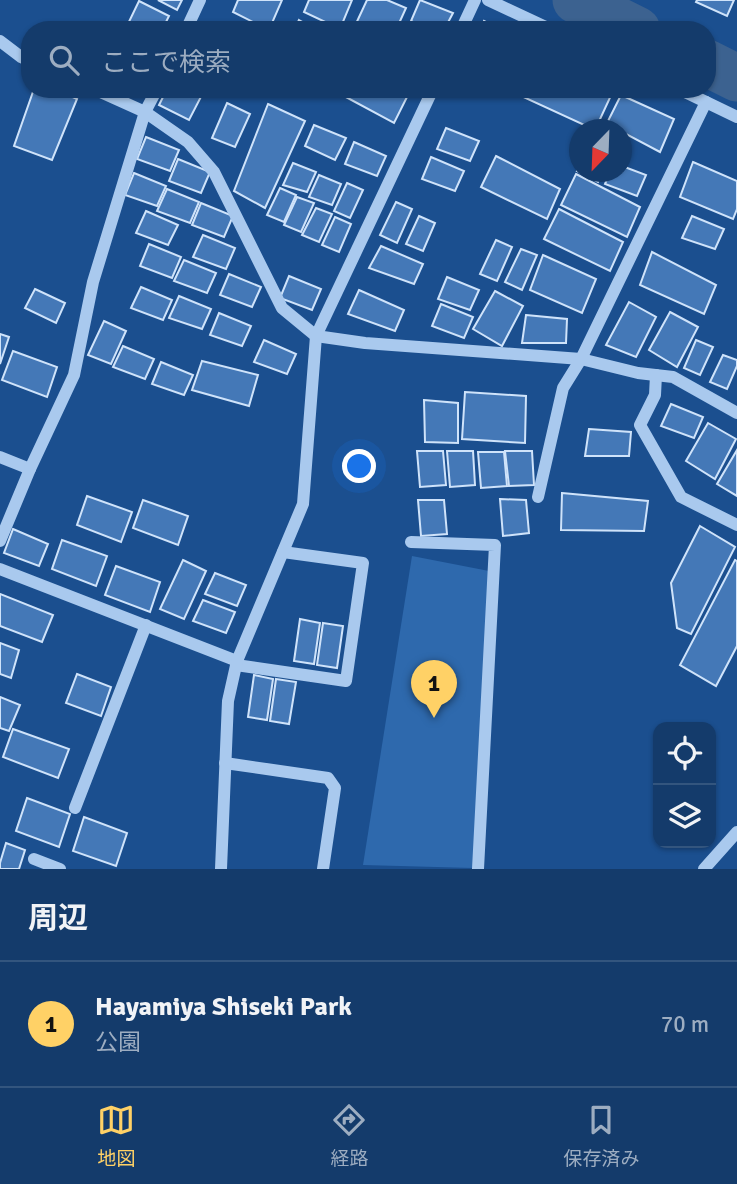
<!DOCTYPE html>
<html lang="ja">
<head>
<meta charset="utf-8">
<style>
	body { margin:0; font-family:Signika,"Noto Sans JP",sans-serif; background:#214673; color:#f1f3f6 }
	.controls { position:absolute; right:21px; bottom:21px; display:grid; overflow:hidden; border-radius:14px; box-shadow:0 2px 5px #0004 }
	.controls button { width:63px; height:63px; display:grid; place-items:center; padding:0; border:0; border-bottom:2px solid #33557e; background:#143b6b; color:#f1f3f6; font:35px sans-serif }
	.compass { position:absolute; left:569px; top:119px; width:63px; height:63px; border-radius:50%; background:#143b6b; box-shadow:0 2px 5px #0004; rotate:203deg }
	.you { position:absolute; left:360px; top:467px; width:24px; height:24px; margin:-18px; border:5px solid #fff; border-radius:50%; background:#1a73e8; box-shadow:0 0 0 10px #1a73e833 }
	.badge { display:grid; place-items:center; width:46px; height:46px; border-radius:50%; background:#ffd166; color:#111; font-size:23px; font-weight:700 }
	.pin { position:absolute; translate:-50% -58px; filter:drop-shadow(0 2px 4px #0008) }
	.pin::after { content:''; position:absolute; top:37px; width:24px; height:21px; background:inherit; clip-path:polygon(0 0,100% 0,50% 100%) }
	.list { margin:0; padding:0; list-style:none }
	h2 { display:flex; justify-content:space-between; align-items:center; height:91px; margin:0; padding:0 28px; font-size:30px }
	h2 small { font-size:23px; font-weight:400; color:#9dadc1 }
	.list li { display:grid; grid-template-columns:46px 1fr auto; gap:21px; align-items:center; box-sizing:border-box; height:126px; padding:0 28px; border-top:2px solid #33557e }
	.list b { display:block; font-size:26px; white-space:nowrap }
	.list p { margin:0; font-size:23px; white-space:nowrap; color:#9dadc1 }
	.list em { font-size:23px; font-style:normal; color:#9dadc1 }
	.icon { flex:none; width:38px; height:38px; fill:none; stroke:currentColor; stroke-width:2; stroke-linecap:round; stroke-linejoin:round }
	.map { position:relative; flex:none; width:737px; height:869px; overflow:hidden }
	.search { position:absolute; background:#143b6b; box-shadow:0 2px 5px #0004; left:21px; right:21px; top:21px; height:77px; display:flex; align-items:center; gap:18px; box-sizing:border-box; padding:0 24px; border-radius:28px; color:#9dadc1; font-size:26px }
	.sheet { height:217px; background:#143b6b }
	nav { display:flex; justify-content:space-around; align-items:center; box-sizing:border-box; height:98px; border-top:2px solid #33557e; background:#143b6b; font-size:19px; color:#9dadc1 }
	nav a { display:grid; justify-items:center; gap:4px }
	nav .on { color:#ffd166 }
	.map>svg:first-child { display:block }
</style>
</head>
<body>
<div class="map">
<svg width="737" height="869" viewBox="0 0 737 869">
	<rect width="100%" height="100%" fill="#1b4f8f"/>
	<!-- green -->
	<polygon fill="#2e69ad" points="412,556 489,571 473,868 363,865"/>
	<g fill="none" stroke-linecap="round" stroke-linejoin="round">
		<!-- river -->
		<g stroke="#3c6290" stroke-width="47">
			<polyline points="576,0 637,30"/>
			<polyline points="707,63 737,78"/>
		</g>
	</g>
	<!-- building -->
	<g fill="#4478b7" stroke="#cfe3fa" stroke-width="2">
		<polygon points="158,0 182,0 177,10"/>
		<polygon points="238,0 282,0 269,30 233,12"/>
		<polygon points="309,0 352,0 340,29 304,12"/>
		<polygon points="367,0 387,0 406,8 396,30 353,30"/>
		<polygon points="420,0 453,13 444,30 430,30 411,21"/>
		<polygon points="697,0 734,0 727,16 696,2"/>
		<polygon points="139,1 169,16 162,30 125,30"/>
		<polygon points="299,20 317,30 294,30"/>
		<polygon points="484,21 501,30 480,30"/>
		<polygon points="34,89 55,89 77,99 52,160 14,146"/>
		<polygon points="167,89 205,89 189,120 159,105"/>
		<polygon points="331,89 411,89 394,123"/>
		<polygon points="506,89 614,89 595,130"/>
		<polygon points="621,95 674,119 660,152 622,132 622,130 616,130 606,125"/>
		<polygon points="227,103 250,114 235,147 212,138"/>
		<polygon points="268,104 305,121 265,208 234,191"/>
		<polygon points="314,125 346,138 335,160 305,146"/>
		<polygon points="446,128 479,141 470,161 437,149"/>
		<polygon points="146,137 179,150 170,171 137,159"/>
		<polygon points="354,142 386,156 377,176 345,164"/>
		<polygon points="496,156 560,189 547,219 481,187"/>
		<polygon points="431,157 464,171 455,191 422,179"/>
		<polygon points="178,159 210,172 201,193 169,181"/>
		<polygon points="693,162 737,181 737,209 733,219 680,197"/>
		<polygon points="293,163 316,172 307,192 283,185"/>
		<polygon points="580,166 580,172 603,172 598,182 577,171"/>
		<polygon points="622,166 646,175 637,196 605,184 610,172 622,172"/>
		<polygon points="134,173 166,186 157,206 125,195"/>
		<polygon points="576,174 640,207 627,237 561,205"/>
		<polygon points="319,175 341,184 332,205 309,197"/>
		<polygon points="347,183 363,190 350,218 334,211"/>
		<polygon points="280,188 296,195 284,222 267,215"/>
		<polygon points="167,189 199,202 190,223 157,211"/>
		<polygon points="297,197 314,203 301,232 284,225"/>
		<polygon points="396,202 412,209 397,243 380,235"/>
		<polygon points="201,203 233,216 224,237 192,225"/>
		<polygon points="316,208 332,214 319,242 302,235"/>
		<polygon points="559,209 623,242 610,271 544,239"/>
		<polygon points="146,211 178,225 168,245 136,233"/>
		<polygon points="419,216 435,223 423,251 406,244"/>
		<polygon points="692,216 724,229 715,249 682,238"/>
		<polygon points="335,217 351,224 339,252 322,245"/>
		<polygon points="203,235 235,248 226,269 193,257"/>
		<polygon points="496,240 512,247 497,281 480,274"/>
		<polygon points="149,244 181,257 172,278 140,266"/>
		<polygon points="381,246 423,264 414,284 369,268"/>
		<polygon points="521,249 537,255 522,290 505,282"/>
		<polygon points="652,252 716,285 704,314 640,285"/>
		<polygon points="543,255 596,279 582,313 530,290"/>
		<polygon points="184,260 216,273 207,293 174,281"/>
		<polygon points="229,274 261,287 252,307 220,295"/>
		<polygon points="289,276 321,289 312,310 280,298"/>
		<polygon points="447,277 479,290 470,310 438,299"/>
		<polygon points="141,287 172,300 163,320 131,308"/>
		<polygon points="35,289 65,303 56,323 25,308"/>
		<polygon points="359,290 404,310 395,331 348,314"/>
		<polygon points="495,291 523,306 502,346 473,329"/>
		<polygon points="179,296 211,309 202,329 169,318"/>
		<polygon points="629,302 656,317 636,357 606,345"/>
		<polygon points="441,304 473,317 464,338 432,326"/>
		<polygon points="670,312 698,327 677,367 649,350"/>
		<polygon points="219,313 251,326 242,346 210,335"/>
		<polygon points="526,315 567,319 566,343 522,343"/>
		<polygon points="104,321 126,331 111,364 88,355"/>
		<polygon points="0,334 9,337 0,364"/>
		<polygon points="264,340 296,354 287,374 254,362"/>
		<polygon points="696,340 713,347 700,375 684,368"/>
		<polygon points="123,346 154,359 145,379 113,367"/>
		<polygon points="13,351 57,367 47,397 2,380"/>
		<polygon points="723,355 737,360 737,366 727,389 710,382"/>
		<polygon points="202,361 258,375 249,406 192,390"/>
		<polygon points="161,362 193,375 184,395 152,384"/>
		<polygon points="465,392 526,396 525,443 462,439"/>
		<polygon points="424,400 458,403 458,443 425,442"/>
		<polygon points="671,404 703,417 694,438 661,426"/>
		<polygon points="708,423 736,439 715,479 686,461"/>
		<polygon points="589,429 631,432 629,456 585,456"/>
		<polygon points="737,450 737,496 717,484"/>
		<polygon points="417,451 443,451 446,485 420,487"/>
		<polygon points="447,451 473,451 475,485 450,487"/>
		<polygon points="505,451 532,451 534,485 509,486"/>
		<polygon points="478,452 504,452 507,486 481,488"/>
		<polygon points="562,493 648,501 644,531 561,530"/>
		<polygon points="87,496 132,512 121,542 77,525"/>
		<polygon points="500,499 526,500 529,533 503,536"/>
		<polygon points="143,500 188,516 178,545 133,528"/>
		<polygon points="418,500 444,500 447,534 421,536"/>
		<polygon points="700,526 735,547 691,634 677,628 671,583"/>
		<polygon points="13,529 48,544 39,566 4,553"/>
		<polygon points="62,540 107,556 96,586 52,569"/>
		<polygon points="183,560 206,571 184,619 160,609"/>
		<polygon points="735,560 737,561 737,646 716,686 680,665"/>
		<polygon points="116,566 160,582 150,612 105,595"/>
		<polygon points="215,573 246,585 237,606 205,594"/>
		<polygon points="0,594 53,615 42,642 0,626"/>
		<polygon points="203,600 235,612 226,633 193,621"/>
		<polygon points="300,619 320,623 314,664 294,661"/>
		<polygon points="323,623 343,626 337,668 317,665"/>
		<polygon points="0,643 19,650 11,678 0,674"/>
		<polygon points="77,674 111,687 101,716 66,703"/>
		<polygon points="254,675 273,679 267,720 248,717"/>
		<polygon points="276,679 296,682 289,724 270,721"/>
		<polygon points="0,697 20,705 9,731 0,728"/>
		<polygon points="13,729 69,749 58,778 3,757"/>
		<polygon points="27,798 70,814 59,847 16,831"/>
		<polygon points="84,817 127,833 116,866 73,851"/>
		<polygon points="6,843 25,850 19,869 0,869 0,863"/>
	</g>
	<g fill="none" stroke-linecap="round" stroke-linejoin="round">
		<!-- minor -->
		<g stroke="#a9c9ee" stroke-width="12">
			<polyline points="488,0 552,30"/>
			<polyline points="186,30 200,0"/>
			<polyline points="461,30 475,0"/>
			<polyline points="0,41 21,57 30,61"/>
			<polyline points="94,89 145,112 188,142 214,172 282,308 316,336 365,343 581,359 638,373 673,377 737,413"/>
			<polyline points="679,89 737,117"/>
			<polyline points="656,375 655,395 640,425 681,497 737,525"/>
			<polyline points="0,457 30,469"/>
			<polyline points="538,497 563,388 581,359 706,102"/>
			<polyline points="0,541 30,469 74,375 93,282 145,112 157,89"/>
			<polyline points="411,542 495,545 478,869"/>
			<polyline points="0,569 237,661"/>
			<polyline points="236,665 346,681 363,563 283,552"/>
			<polyline points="225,763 328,778 335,788 323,869"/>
			<polyline points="75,808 146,625"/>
			<polyline points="34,859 60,869"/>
			<polyline points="221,869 228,701 237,661 303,504 316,336 433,89"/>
			<polyline points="704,869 737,832"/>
		</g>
	</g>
</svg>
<div class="controls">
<button><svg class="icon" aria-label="locate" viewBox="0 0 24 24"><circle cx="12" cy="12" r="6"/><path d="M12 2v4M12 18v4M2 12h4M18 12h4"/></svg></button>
<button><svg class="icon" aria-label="layers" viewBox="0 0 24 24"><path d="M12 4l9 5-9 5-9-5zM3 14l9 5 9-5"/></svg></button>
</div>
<svg class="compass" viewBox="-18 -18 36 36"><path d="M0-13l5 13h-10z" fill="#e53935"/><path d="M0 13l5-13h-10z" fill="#9dadc1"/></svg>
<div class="you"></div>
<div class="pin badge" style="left:434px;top:718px">1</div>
<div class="search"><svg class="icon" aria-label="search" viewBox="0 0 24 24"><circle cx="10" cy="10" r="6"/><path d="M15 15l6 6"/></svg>ここで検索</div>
</div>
<section class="sheet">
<h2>周辺<small></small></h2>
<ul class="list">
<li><span class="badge">1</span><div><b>Hayamiya Shiseki Park</b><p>公園</p></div><em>70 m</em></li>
</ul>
</section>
<nav>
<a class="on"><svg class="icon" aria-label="map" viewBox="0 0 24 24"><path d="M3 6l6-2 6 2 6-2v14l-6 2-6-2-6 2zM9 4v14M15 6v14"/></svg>地図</a>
<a><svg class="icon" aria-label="directions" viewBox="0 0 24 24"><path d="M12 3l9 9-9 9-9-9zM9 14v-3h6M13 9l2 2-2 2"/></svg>経路</a>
<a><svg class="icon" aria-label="saved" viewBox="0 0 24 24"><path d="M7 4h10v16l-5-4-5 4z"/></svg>保存済み</a>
</nav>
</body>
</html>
